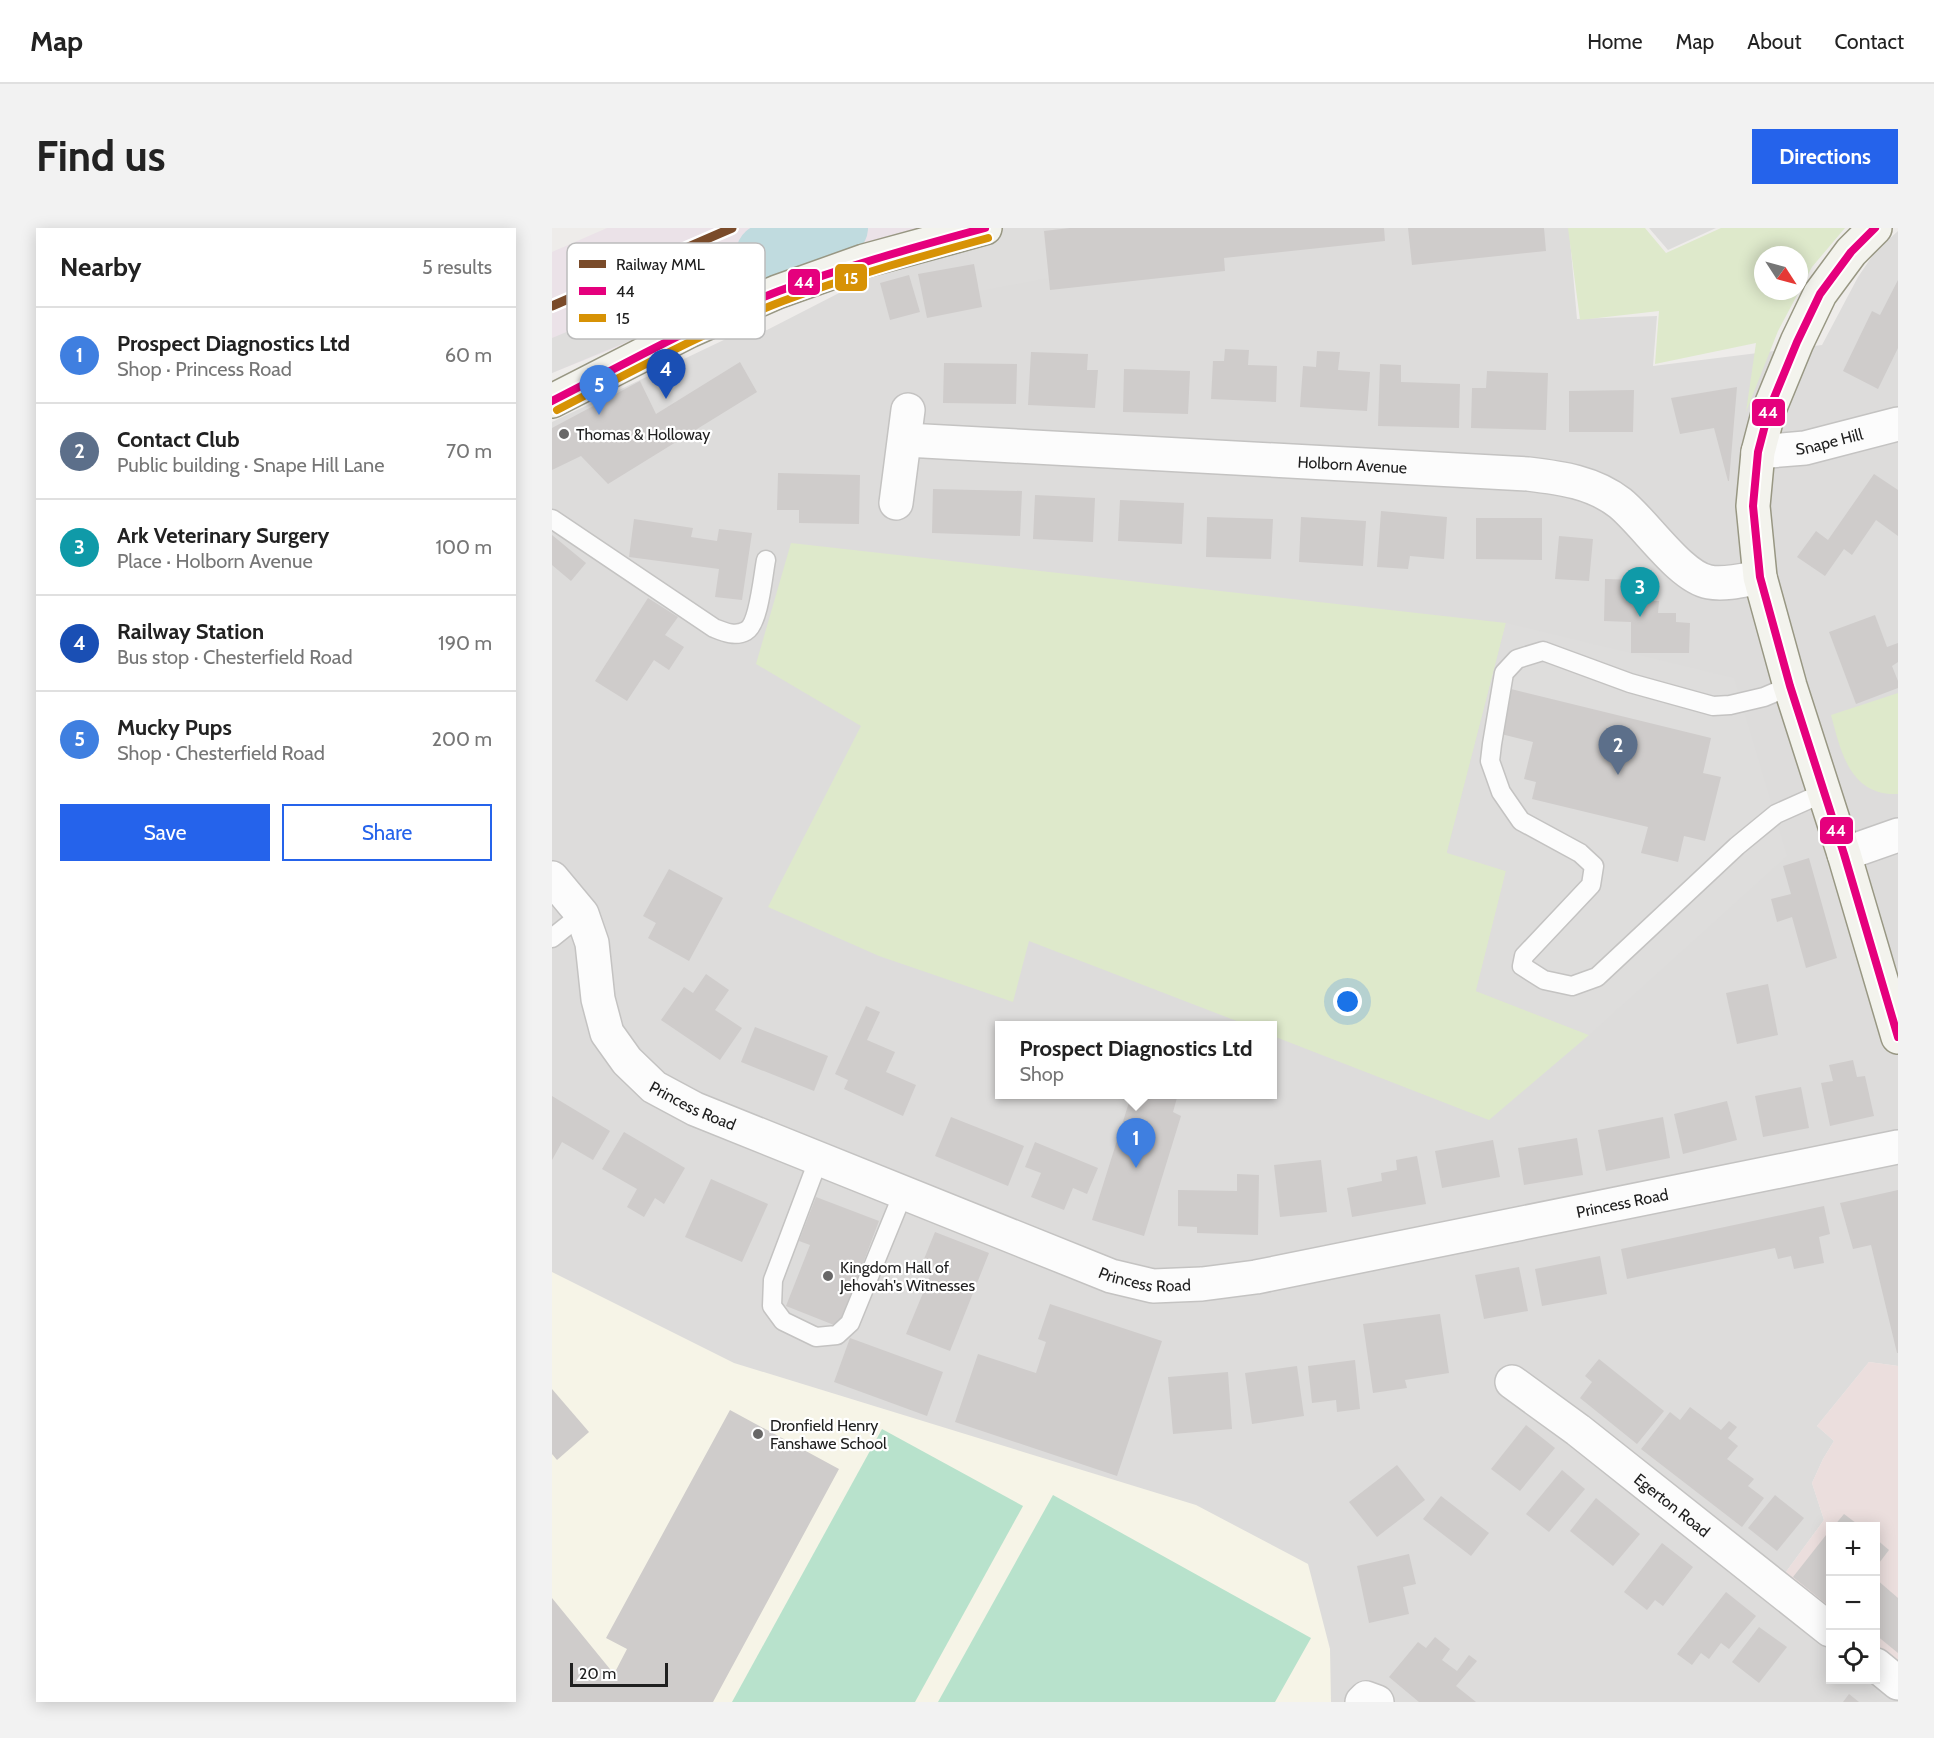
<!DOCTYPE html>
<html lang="en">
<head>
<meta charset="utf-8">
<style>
	body { margin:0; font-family:Cabin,sans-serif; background:#f2f2f2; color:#222 }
	.controls { position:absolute; right:18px; bottom:18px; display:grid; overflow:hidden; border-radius:0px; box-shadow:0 3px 15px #0003 }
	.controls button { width:54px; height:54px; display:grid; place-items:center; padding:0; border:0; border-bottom:2px solid #e0e0e0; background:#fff; color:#222; font:30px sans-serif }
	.compass { position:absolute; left:1202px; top:18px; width:54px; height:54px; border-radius:50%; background:#fff; box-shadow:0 3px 15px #0003; rotate:126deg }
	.scale { position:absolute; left:18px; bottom:15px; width:98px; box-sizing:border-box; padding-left:6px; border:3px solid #202020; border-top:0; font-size:16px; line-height:21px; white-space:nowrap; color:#202020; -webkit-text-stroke:4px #fff; paint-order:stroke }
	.you { position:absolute; left:796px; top:774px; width:21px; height:21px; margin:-15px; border:4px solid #fff; border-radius:50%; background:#1a73e8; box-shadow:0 0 0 9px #1a73e833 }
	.badge { display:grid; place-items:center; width:39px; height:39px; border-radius:50%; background:#2563eb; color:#fff; font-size:20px; font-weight:700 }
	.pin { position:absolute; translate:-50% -50px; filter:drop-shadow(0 2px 3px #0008) }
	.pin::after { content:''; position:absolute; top:32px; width:21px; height:18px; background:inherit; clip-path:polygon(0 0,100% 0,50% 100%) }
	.popup { position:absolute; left:443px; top:793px; width:282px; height:78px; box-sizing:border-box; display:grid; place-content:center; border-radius:0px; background:#fff; filter:drop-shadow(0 2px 4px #0005); font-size:20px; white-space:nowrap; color:#767676 }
	.popup b { font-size:22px; color:#222 }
	.popup::after { content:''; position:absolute; left:50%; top:100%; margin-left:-12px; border:12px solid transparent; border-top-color:#fff }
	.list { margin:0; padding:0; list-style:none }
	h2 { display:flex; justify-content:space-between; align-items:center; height:78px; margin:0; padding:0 24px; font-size:26px }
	h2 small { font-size:20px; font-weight:400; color:#767676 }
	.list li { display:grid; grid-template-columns:39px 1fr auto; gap:18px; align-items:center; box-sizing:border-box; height:96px; padding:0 24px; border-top:2px solid #e0e0e0 }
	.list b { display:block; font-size:22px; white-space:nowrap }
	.list p { margin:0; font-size:20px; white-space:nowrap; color:#767676 }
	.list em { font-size:20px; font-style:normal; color:#767676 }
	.actions { display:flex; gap:12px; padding:18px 24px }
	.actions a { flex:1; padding:14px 0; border:2px solid #2563eb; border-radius:0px; text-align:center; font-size:21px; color:#2563eb }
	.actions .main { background:#2563eb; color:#fff }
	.icon { flex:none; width:33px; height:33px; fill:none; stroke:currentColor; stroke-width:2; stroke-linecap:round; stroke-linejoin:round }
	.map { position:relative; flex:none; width:1346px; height:1474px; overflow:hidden; border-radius:0px }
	header { display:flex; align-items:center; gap:36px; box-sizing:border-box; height:84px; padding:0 30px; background:#fff; border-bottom:2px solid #e0e0e0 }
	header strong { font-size:28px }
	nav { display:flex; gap:33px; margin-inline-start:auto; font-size:21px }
	.intro { display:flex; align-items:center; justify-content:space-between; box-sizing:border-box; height:144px; padding:0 36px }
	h1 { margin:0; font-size:42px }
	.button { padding:15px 27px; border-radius:0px; background:#2563eb; color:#fff; font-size:21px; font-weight:700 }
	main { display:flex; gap:36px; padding:0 36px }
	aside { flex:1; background:#fff; border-radius:0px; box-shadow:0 3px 15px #0003 }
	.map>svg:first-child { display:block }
</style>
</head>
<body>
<header>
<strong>Map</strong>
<nav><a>Home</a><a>Map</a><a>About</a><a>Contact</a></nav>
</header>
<div class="intro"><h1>Find us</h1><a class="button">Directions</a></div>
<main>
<aside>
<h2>Nearby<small>5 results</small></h2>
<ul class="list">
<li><span class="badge" style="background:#3f7fe0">1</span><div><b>Prospect Diagnostics Ltd</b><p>Shop · Princess Road</p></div><em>60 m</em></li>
<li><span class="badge" style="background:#5c6f8a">2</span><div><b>Contact Club</b><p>Public building · Snape Hill Lane</p></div><em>70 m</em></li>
<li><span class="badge" style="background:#0f9aa8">3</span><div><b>Ark Veterinary Surgery</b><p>Place · Holborn Avenue</p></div><em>100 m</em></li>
<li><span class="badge" style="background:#1a4fb4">4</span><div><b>Railway Station</b><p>Bus stop · Chesterfield Road</p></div><em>190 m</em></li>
<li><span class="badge" style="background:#3f7fe0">5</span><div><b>Mucky Pups</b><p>Shop · Chesterfield Road</p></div><em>200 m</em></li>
</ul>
<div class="actions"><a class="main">Save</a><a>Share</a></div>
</aside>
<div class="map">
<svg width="1346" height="1474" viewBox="0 0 1346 1474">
	<rect width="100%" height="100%" fill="#eeecea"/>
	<!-- residential -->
	<g fill="#dddcdb" fill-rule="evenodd">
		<path d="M477,0H1017L1025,91L1105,88L1101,138L1270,117L1306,49L1323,24L1346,3V1138L1317,1134L1265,1198L1282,1213L1271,1231L1260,1255L1272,1292L1228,1352L1278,1391V1452H1324L1346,1443V1474H0V194L178,109L215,102L326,45ZM448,798H720V866H448Z"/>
		<polygon points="1097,0 1164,0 1116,22"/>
	</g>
	<!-- commercial -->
	<polygon fill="#ebdedd" points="1317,1134 1346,1138 1346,1443 1324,1425 1324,1298 1278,1298 1278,1391 1228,1352 1272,1292 1260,1255 1271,1231 1282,1213 1265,1198"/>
	<!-- industrial -->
	<polygon fill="#ebe2e8" points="55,0 366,0 0,145 0,24"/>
	<!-- education -->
	<polygon fill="#f6f4e7" points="0,1044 182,1135 644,1277 756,1336 778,1421 779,1474 0,1474"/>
	<!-- grass -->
	<g fill="#dee9cb" fill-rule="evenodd">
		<path d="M1016,0H1093L1114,25L1169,0H1293L1260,39L1226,103L1194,184L1204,115L1103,136L1107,83L1028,92ZM1211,27H1247V63H1211Z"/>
		<polygon points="239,315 954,395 895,624 954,643 924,763 1037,807 937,892 721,808 720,798 695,797 477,713 461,774 327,728 216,679 309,498 204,436"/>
		<path d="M1346,465V566C1298,568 1289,524 1279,487Z"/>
	</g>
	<!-- pitch -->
	<g fill="#b8e2cc">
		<polygon points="330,1201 471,1278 363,1474 180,1474"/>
		<polygon points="501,1267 759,1410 723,1474 386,1474"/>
	</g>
	<!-- parking -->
	<g fill="#dedddc">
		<polygon points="433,0 491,0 497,50 427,63 411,5"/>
		<polygon points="175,38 186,68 0,145 0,110"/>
		<polygon points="954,395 1182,450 1235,628 1037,807 924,763 954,643 895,625"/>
	</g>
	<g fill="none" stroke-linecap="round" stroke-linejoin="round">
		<!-- river -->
		<polyline stroke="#c0dbdf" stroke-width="58" points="213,25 287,0"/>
	</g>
	<!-- building -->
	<g fill="#cfcccb">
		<polygon points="518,0 832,0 833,13 672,30 673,43 498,62 492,3"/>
		<polygon points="856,0 992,0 994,23 860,37"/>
		<polygon points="422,36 430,79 375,90 366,46"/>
		<polygon points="357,47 368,84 338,92 328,55"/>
		<polygon points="1346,52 1346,120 1326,161 1291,143 1320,83 1328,87"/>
		<polygon points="673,121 697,122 696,137 725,138 724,174 659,171 661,133 672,133"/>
		<polygon points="765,123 788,124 786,142 818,144 815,183 748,179 751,138 764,139"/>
		<polygon points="479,124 536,126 535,142 546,142 543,180 476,177"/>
		<polygon points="188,134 205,164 56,256 29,228 0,242 0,200 88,153 104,186"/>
		<polygon points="392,135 465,136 464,176 391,175"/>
		<polygon points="828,136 849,137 849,154 908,156 907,200 826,198"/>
		<polygon points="572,141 638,143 636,186 571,184"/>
		<polygon points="935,143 996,145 994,202 919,200 920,160 934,160"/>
		<polygon points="1185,159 1177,253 1176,253 1162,200 1128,206 1119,170"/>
		<polygon points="1082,162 1081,204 1017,204 1017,163"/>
		<polygon points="226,245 308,247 307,296 247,295 247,282 225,282"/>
		<polygon points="1322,246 1346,262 1346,308 1324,292 1300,327 1292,321 1273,348 1245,329 1264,303 1276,312"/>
		<polygon points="381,261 470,263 468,308 380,305"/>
		<polygon points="483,267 543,270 541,314 481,311"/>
		<polygon points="568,272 632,275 630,316 566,313"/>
		<polygon points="829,283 895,289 892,331 858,328 856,341 825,339"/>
		<polygon points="655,289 721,291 719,331 654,329"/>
		<polygon points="749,289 814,293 811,338 747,334"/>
		<polygon points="924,290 990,290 990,332 924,331"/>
		<polygon points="82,291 141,300 139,309 165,313 167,301 200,305 190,372 163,369 167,341 77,329"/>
		<polygon points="0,307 34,335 19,353 0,337"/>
		<polygon points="1007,308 1041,311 1037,353 1003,351"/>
		<polygon points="1053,351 1085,352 1085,373 1107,373 1106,385 1124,385 1124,394 1138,395 1137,425 1079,425 1079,394 1052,393"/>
		<polygon points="96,370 126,389 113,407 132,419 117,442 102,432 75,473 43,453"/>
		<polygon points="1323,387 1335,419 1346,415 1346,434 1340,438 1346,453 1346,460 1304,476 1277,404"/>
		<polygon points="959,461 1159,510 1151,545 1169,549 1153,613 1132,608 1126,634 1089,625 1096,599 980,571 984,554 972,551 981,514 949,506"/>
		<polygon points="1257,630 1285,730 1254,740 1240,689 1225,694 1219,671 1239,666 1231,638"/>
		<polygon points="117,641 171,670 137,733 96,710 104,695 91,688"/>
		<polygon points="154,746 177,762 163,782 190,800 168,832 109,792 132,759 141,765"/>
		<polygon points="1216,756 1226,807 1185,816 1174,765"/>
		<polygon points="314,778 328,784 315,812 343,824 334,844 364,857 351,888 292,861 296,852 283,846"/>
		<polygon points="203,799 276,828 262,863 189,834"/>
		<polygon points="1301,832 1305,849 1313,848 1322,888 1278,898 1269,855 1281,853 1277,837"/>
		<polygon points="1249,859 1257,900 1211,909 1203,868"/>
		<polygon points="586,866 626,866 621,884 629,888 592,1008 540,992 579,868 585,870"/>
		<polygon points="0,868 58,903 41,932 10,914 0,932"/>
		<polygon points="1175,873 1185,912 1131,926 1122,886"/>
		<polygon points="399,889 472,918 456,958 383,928"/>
		<polygon points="1111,889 1118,930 1054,943 1046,902"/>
		<polygon points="72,904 133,940 112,976 103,970 92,989 75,979 85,961 50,941"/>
		<polygon points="1025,910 1031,947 972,957 966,920"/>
		<polygon points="941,912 948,949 890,960 883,923"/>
		<polygon points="483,914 546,940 535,966 521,960 512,982 479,969 489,945 473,939"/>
		<polygon points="865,928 874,976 800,989 795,960 830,953 829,945 845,942 844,932"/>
		<polygon points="769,932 775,984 728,989 722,937"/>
		<polygon points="685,946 707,947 706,1007 645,1005 645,999 626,998 626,962 685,963"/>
		<polygon points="159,951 216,976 190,1034 133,1009"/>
		<polygon points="1346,962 1346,1125 1345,1125 1319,1017 1301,1021 1288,975"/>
		<polygon points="264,969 327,993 287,1099 234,1078 258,1017 247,1013"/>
		<polygon points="1272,978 1278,1006 1267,1009 1272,1035 1242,1041 1239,1028 1226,1031 1223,1020 1075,1051 1069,1021"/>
		<polygon points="383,1004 437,1025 398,1123 354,1106 378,1048 372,1031"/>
		<polygon points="1048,1028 1055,1066 990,1078 983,1041"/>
		<polygon points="967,1039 976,1083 932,1091 923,1047"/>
		<polygon points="498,1076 610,1113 565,1248 403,1194 426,1126 484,1145 494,1114 486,1111"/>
		<polygon points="888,1086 897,1145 853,1152 855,1160 821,1165 811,1096"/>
		<polygon points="298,1110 391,1144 375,1188 282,1154"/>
		<polygon points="1047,1131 1112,1183 1085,1216 1028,1170 1040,1154 1033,1148"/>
		<polygon points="803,1132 808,1181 785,1184 784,1172 760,1175 756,1138"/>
		<polygon points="745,1138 752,1188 700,1196 693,1145"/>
		<polygon points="676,1144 680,1201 621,1206 616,1149"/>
		<polygon points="0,1161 37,1204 5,1232 0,1226"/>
		<polygon points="1138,1179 1169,1202 1177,1193 1185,1199 1176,1210 1186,1218 1175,1231 1202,1251 1196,1258 1212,1270 1190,1299 1089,1221 1118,1184 1128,1192"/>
		<polygon points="178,1182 287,1241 161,1474 0,1474 0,1370 62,1446 75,1421 54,1410"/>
		<polygon points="974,1197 1003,1220 968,1263 939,1241"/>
		<polygon points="845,1237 873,1272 825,1309 797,1274"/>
		<polygon points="1010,1242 1033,1261 997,1304 974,1286"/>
		<polygon points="1223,1267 1252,1290 1225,1323 1196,1300"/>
		<polygon points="889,1268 937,1305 919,1328 871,1291"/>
		<polygon points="1044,1270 1088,1306 1061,1338 1018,1303"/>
		<polygon points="1292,1286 1308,1298 1282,1298"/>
		<polygon points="1278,1302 1278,1379 1241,1349"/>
		<polygon points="1324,1311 1337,1322 1324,1339"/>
		<polygon points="1110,1315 1141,1339 1111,1378 1103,1372 1095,1382 1072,1364"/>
		<polygon points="857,1326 864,1356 851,1359 857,1386 817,1395 805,1338"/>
		<polygon points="1324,1351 1346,1370 1346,1425 1324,1407"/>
		<polygon points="1174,1364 1204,1388 1177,1421 1169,1415 1157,1431 1149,1425 1140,1437 1125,1426"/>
		<polygon points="1207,1399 1235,1419 1207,1455 1180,1434"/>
		<polygon points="883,1409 898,1421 890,1432 905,1443 917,1427 925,1433 904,1458 924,1474 867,1474 837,1449 866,1414 874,1420"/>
		<polygon points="1297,1466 1307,1474 1291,1474"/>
	</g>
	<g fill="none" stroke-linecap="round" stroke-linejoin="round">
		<!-- lane casing -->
		<g stroke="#c4c3c2" stroke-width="21">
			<g id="lane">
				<path d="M0,291L162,400C172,404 183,409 194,403C207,396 211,347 214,332"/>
				<polyline points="1238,458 1212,469 1178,477 1161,478 1078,455 991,423 965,431 952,445 940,516 938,533 949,564 969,593 1028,625 1042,638 1039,657 972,728 970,738 992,752 1020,758 1045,749 1185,618 1224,586 1271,565"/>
				<polyline points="0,710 30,686"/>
				<polyline points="267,930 221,1052 220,1078 231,1093 264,1109 285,1107 298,1095 352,963"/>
			</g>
		</g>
		<!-- street casing -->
		<g stroke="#c4c3c2" stroke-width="36">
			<g id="street">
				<path id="s1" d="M354,212L976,246C1009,250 1041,254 1068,275C1093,295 1128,349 1157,354C1173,357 1192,352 1208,349"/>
				<path id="s2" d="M1206,224L1253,220L1346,196"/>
				<polyline points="344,275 356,182"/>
				<polyline points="1292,626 1346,607"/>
				<path id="s3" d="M0,650L30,686L40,715L46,771L55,805L75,833L102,859L143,881L559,1048L601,1058L650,1056L704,1049L1346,919"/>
				<path id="s4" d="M960,1154L1026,1202L1278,1402"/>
				<polyline points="1324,1437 1346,1455"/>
				<polyline points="810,1474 814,1470 825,1474"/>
			</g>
		</g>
		<!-- secondary casing -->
		<g stroke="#989783" stroke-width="36">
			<g id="secondary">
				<polyline points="1323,0 1299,24 1268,66 1245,114 1217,182 1206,224 1201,278 1208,349 1238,458 1292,626 1346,809"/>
				<polyline points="0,173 137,103 225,64 312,33 433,0"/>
			</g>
		</g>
		<!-- lane -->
		<use href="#lane" stroke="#fcfcfc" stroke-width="18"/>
		<!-- street -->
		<use href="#street" stroke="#fcfcfc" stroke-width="33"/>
		<!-- secondary -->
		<use href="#secondary" stroke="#f3f3ed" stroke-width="33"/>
		<!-- bus-1 casing -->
		<g stroke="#fff" stroke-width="12">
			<g id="bus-1">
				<polyline points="1323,0 1299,24 1268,66 1245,114 1217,182 1206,224 1201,278 1208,349 1238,458 1292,626 1346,809"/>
				<path d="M0,173C75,135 149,93 227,63C295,38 363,19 433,0"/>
			</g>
		</g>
		<!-- bus-2 casing -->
		<g stroke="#fff" stroke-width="12">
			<path id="bus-2" d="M5,182C79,144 153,103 231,73C298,48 367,29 436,10"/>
		</g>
		<!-- bus-1 -->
		<use href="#bus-1" stroke="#e5007d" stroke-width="8"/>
		<!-- bus-2 -->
		<use href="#bus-2" stroke="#d79205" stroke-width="8"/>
		<!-- rail-1 casing -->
		<g stroke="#fff" stroke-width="14">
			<polyline id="rail-1" points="0,78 180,0"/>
		</g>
		<!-- rail-1 -->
		<use href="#rail-1" stroke="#7a4b2a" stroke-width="9"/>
	</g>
	<!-- markers -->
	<g fill="#686767" stroke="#fff" stroke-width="2">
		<circle cx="12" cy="206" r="6"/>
		<circle cx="276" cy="1048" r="6"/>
		<circle cx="206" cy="1206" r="6"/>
	</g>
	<g text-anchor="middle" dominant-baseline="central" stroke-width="4.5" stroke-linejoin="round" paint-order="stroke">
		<!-- poi labels -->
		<g font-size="16" fill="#202020" stroke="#fff" text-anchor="start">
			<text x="24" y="206">Thomas &amp; Holloway</text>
			<text x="288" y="1039">Kingdom Hall of<tspan x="288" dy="18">Jehovah's Witnesses</tspan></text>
			<text x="218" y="1197">Dronfield Henry<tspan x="218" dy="18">Fanshawe School</tspan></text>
		</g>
		<!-- street labels -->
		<g font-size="16" fill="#202020" stroke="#fff">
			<text stroke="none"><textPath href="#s2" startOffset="72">Snape Hill</textPath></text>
			<text stroke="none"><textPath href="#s1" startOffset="447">Holborn Avenue</textPath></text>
			<text stroke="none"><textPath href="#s3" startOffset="284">Princess Road</textPath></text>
			<text stroke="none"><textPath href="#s3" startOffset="1256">Princess Road</textPath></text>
			<text stroke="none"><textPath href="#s3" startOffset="770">Princess Road</textPath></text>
			<text stroke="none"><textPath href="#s4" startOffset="202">Egerton Road</textPath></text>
		</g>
	</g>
	<!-- legend -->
	<rect x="15" y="15" width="198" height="96" rx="9" fill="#fff" stroke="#bcbcbc" stroke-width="1.5"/>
	<rect x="27" y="32" width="27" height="8" fill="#7a4b2a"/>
	<rect x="27" y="59" width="27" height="8" fill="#e5007d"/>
	<rect x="27" y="86" width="27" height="8" fill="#d79205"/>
	<g font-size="16" fill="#202020">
		<text x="64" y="42">Railway MML</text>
		<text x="64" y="69">44</text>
		<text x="64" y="96">15</text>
	</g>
	<g stroke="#fff" stroke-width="2">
		<rect x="282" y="35" width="34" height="29" rx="6" fill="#d79205"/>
		<rect x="235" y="40" width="34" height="28" rx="6" fill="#e5007d"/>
		<rect x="1199" y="170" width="35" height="29" rx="6" fill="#e5007d"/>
		<rect x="1267" y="588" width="35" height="29" rx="6" fill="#e5007d"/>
	</g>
	<g font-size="16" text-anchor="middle" font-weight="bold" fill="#fff">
		<text x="299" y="56">15</text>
		<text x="252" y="60">44</text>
		<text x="1216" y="190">44</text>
		<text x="1284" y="608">44</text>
	</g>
</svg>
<div class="controls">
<button>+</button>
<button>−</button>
<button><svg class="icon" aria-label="locate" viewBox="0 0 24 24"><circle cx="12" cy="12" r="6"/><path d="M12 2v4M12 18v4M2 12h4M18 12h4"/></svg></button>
</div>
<svg class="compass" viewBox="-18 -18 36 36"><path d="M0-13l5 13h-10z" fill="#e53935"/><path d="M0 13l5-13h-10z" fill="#767676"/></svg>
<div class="scale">20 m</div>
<div class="you"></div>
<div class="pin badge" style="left:584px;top:940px;background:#3f7fe0">1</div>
<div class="popup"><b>Prospect Diagnostics Ltd</b>Shop</div>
<div class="pin badge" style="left:1066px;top:547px;background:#5c6f8a">2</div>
<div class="pin badge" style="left:1088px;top:389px;background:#0f9aa8">3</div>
<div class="pin badge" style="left:114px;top:171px;background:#1a4fb4">4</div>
<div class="pin badge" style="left:47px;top:187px;background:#3f7fe0">5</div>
</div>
</main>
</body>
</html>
